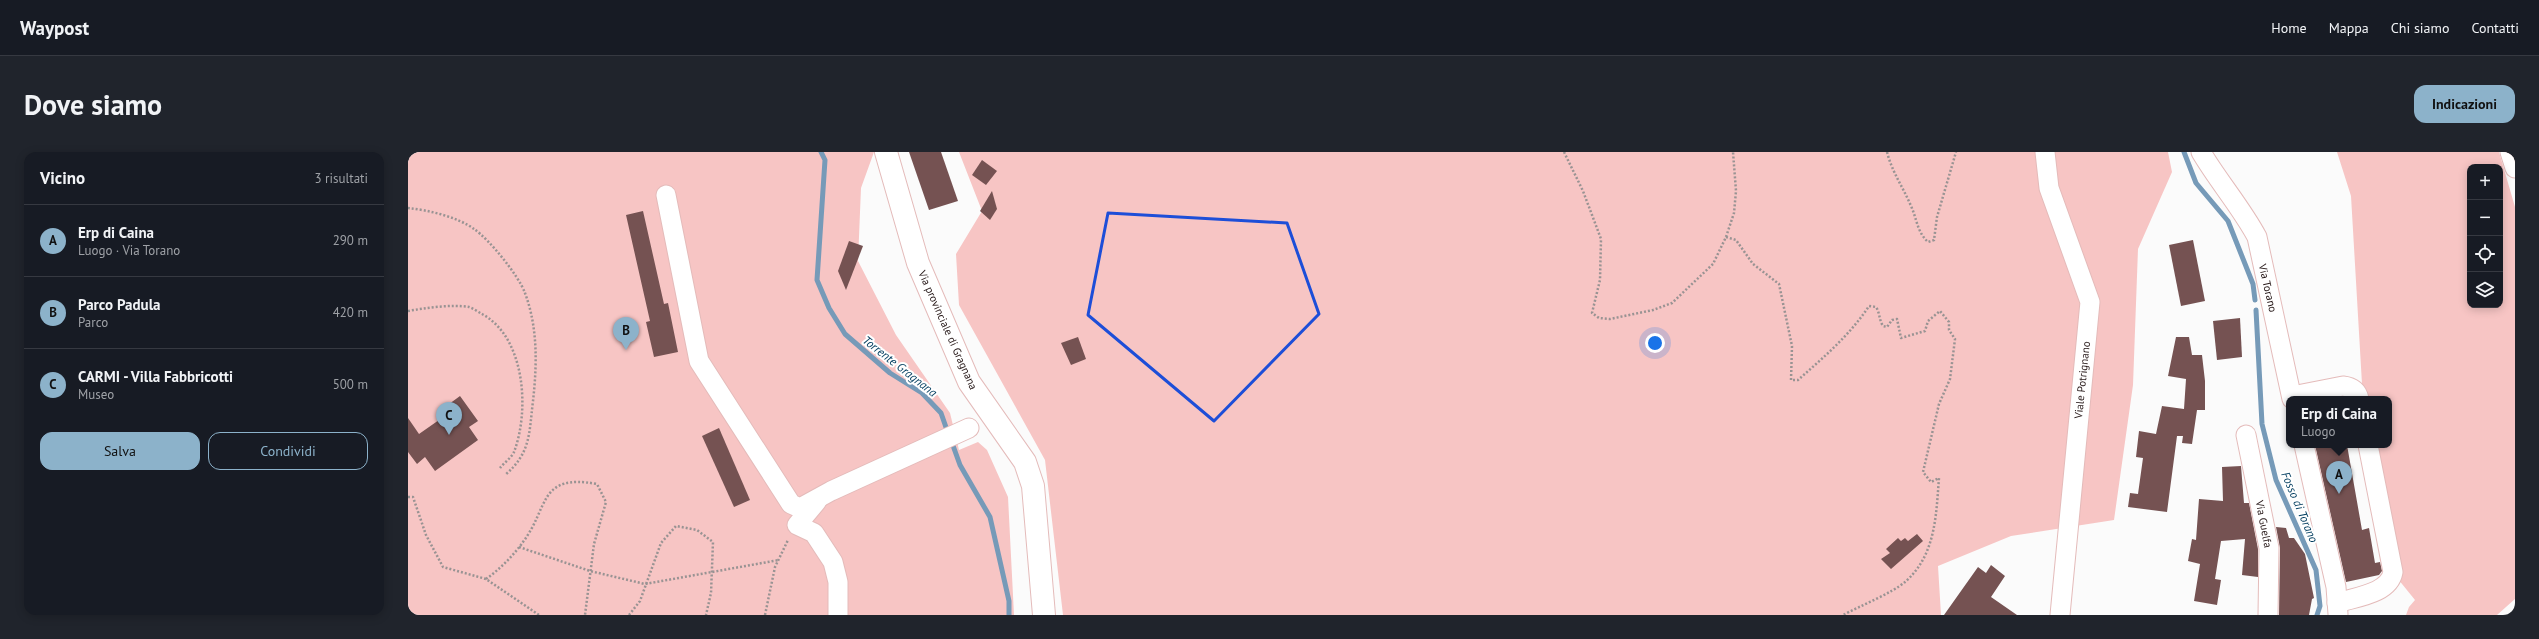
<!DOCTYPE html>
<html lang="it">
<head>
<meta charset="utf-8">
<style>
	body { margin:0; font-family:"PT Sans",sans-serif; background:#20242c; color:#f1f3f6 }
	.controls { position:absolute; right:12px; top:12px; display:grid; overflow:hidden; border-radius:8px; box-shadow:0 2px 10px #0003 }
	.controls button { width:36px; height:36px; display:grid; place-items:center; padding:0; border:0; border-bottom:1px solid #363941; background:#171b24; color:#f1f3f6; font:20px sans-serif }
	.you { position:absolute; left:1247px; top:191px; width:14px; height:14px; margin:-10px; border:3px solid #fff; border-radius:50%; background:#1a73e8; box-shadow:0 0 0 6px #1a73e833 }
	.badge { display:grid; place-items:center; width:26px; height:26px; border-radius:50%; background:#8cb2ca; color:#111; font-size:13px; font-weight:700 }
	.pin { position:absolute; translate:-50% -33px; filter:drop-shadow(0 1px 2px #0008) }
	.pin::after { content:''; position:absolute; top:21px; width:14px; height:12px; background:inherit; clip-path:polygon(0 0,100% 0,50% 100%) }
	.popup { position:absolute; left:1878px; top:244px; width:106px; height:52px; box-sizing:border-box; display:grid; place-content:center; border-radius:8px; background:#171b24; filter:drop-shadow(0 1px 3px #0005); font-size:13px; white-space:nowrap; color:#9ea1a6 }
	.popup b { font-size:15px; color:#f1f3f6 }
	.popup::after { content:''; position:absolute; left:50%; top:100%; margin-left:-8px; border:8px solid transparent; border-top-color:#171b24 }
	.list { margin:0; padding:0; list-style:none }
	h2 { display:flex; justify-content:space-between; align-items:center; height:52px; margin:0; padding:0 16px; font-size:17px }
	h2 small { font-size:13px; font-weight:400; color:#9ea1a6 }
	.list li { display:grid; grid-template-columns:26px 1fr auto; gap:12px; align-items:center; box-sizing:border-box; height:72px; padding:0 16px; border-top:1px solid #363941 }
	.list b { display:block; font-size:15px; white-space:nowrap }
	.list p { margin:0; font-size:13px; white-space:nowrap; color:#9ea1a6 }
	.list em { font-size:13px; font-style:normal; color:#9ea1a6 }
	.actions { display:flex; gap:8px; padding:12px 16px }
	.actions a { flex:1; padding:9px 0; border:1px solid #8cb2ca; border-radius:12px; text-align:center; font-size:14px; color:#8cb2ca }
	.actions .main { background:#8cb2ca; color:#111 }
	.icon { flex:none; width:22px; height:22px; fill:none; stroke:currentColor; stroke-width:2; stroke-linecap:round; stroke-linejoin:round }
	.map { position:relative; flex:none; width:2107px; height:463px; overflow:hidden; border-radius:12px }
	header { display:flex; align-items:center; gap:24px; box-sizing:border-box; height:56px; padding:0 20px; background:#171b24; border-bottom:1px solid #363941 }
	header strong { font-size:19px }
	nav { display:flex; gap:22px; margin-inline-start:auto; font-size:14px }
	.intro { display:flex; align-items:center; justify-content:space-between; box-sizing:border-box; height:96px; padding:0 24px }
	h1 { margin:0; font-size:28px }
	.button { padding:10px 18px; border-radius:12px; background:#8cb2ca; color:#111; font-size:14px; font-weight:700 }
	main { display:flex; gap:24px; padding:0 24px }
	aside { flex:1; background:#171b24; border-radius:12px; box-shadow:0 2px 10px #0003 }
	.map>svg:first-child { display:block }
</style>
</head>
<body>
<header>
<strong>Waypost</strong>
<nav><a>Home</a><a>Mappa</a><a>Chi siamo</a><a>Contatti</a></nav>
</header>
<div class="intro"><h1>Dove siamo</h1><a class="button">Indicazioni</a></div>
<main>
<aside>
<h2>Vicino<small>3 risultati</small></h2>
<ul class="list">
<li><span class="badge">A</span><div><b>Erp di Caina</b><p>Luogo · Via Torano</p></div><em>290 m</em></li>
<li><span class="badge">B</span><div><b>Parco Padula</b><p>Parco</p></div><em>420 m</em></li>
<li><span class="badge">C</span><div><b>CARMI - Villa Fabbricotti</b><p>Museo</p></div><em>500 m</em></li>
</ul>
<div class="actions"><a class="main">Salva</a><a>Condividi</a></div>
</aside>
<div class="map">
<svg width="2107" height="463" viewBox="0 0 2107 463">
	<rect width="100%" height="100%" fill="#fbfbfb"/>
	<!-- green -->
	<g fill="#f7c5c4" fill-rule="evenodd">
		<polygon points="0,0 466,0 453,36 450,109 488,183 542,261 551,298 570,290 579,298 600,345 606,463 0,463"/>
		<polygon points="551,0 1760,0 1764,20 1730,97 1725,233 1706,368 1603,384 1530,414 1533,463 655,463 637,308 551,153 548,102 574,59"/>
		<path d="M1929,0H2091L2107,55V447L2089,463H1998L2001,455L2007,448L1990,427L1987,382L1967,293H1981V247H1957L1954,232L1943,44ZM2062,15H2092V153H2062Z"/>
	</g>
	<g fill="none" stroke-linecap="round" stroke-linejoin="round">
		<!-- stream -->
		<g stroke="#769ab8" stroke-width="5">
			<polyline points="413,0 417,8 409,128 421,156 437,182 482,221 514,241 533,261 540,281"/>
			<polyline points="1776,0 1788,31 1820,69 1845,132 1847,148"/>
			<polyline points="1848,158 1854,272 1868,328 1908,418 1912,454 1909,463"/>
			<polyline points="543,288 552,313 582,365 601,449 601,463"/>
		</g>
	</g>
	<!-- building -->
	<g fill="#755252">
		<polygon points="501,0 533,0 550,49 521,58"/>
		<polygon points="574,8 589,19 578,33 564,23"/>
		<polygon points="584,39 589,57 582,68 572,59"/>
		<polygon points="235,59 256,152 260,151 270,200 246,205 238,170 242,169 218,63"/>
		<polygon points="1785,88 1797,149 1773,154 1761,93"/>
		<polygon points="441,89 455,94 438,138 430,119"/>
		<polygon points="1832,166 1834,205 1809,208 1805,169"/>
		<polygon points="670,185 678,207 663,213 653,191"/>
		<polygon points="1768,185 1781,185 1784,203 1794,203 1797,229 1797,258 1789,258 1784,292 1774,291 1775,284 1769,284 1759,360 1720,355 1722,341 1730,342 1735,306 1728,305 1731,279 1748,282 1754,254 1776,257 1778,227 1760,224"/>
		<polygon points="52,244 70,269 61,275 70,288 27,319 17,305 9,312 0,300 0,266 11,282 41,261 37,255"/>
		<polygon points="311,276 342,348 326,355 294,284"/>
		<polygon points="1907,293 1939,293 1954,378 1961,376 1967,411 1972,410 1974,419 1971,423 1938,430"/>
		<polygon points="1833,314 1836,351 1841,351 1850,397 1850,425 1834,423 1837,387 1813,389 1807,427 1813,428 1809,453 1786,449 1792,412 1780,409 1784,387 1788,388 1791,347 1815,349 1814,315"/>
		<polygon points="1868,375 1878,376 1881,386 1886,386 1897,402 1906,446 1904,447 1901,463 1871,463 1872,396"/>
		<polygon points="1509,382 1515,389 1483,417 1473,407 1482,401 1478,397 1490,386 1493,389 1497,386 1500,389"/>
		<polygon points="1583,413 1597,424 1583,445 1609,463 1536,463 1570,415 1578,421"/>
	</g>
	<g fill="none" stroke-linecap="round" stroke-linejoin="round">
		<!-- minor casing -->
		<g stroke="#e4bbba" stroke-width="21">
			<g id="minor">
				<polyline points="1637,0 1641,36 1682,150 1652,463"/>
				<path d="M1793,0C1810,29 1833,55 1849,85L1884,247"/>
				<polyline points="2102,0 2107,16"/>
				<polyline points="258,43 291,209 383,352 392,356 423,339 561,276"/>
				<path d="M1884,244L1935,234C1943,235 1949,238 1951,247"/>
				<polyline points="1838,283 1861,396 1860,463"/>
				<polyline points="1896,293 1928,435 1930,462"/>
				<polyline points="409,349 389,373 406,381 425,410 430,430 430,463"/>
				<path d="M1929,451C1947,445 1981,442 1985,420L1960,293"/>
			</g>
		</g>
		<!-- major casing -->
		<g stroke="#e4bbba" stroke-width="24">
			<polyline id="major" points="478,0 510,111 561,230 617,310 625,334 636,463"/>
		</g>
		<!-- path -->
		<g stroke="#999393" stroke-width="2.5" stroke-dasharray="2 2" stroke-linecap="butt">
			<polyline points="1156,0 1175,39 1193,87 1192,128 1184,161 1191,166 1202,167 1245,158 1264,151 1305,112 1318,85 1326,61 1328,39 1325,0"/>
			<path d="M1479,0C1484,20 1495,35 1503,54C1509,67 1509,80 1520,90L1526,88L1529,65L1548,0"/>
			<path d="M0,56C20,58 50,65 66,77C81,87 111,124 117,141C130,176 129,213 125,249C121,281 123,301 97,323"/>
			<path d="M1318,85L1328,88L1345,112L1371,132L1384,194L1383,228H1390C1416,205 1442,183 1461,154L1468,155C1472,161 1471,168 1475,174L1479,175L1484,168L1489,167L1493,186L1517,179L1520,169L1532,159L1541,170V178L1547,187L1542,227L1531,252L1515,320L1523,330L1531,326C1528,363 1528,403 1497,430C1484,441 1452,454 1435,463"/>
			<path d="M0,159C17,156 44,152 61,155C65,156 70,160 74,162C117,185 122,258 106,300C104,305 96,311 92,316"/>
			<polyline points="0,345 5,345 18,383 35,415 78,427 131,463"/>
			<polyline points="111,395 182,419 237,432 371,408"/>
			<path d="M78,427C92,417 105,404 115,390C141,356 130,321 189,332L198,350L186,392L177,463"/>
			<polyline points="221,463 232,449 253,391 268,374 289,378 305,390 303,441 298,463"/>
			<polyline points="357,463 367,415 380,388"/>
		</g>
		<!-- minor -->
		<use href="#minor" stroke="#fff" stroke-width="19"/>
		<!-- major -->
		<use href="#major" stroke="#fff" stroke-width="22"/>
	</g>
	<!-- marked area -->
	<path fill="none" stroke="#1d4ed8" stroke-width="3" stroke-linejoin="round" d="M700,61L879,71L911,162L806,269L680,163Z"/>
	<g text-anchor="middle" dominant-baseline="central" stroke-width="4" stroke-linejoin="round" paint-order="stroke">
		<!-- street labels -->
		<g font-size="11" fill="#261818" stroke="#fff">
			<text transform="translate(1860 136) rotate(77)">Via Torano</text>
			<text transform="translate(540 178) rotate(66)">Via provinciale di Gragnana</text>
			<text transform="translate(1674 228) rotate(-84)">Viale Potrignano</text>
			<text transform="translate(1856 372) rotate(79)">Via Guelfa</text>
		</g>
		<!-- water labels -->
		<g font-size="12" font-style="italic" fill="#013c5e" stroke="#fff">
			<text transform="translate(492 214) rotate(38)">Torrente Gragnana</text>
			<text transform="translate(1892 355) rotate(67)">Fosso di Torano</text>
		</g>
	</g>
</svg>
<div class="controls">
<button>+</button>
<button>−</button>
<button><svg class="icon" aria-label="locate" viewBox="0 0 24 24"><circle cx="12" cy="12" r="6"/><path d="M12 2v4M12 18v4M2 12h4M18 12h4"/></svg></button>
<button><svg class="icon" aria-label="layers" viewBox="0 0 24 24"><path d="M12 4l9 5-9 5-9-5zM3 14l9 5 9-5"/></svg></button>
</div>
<div class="you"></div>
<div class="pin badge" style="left:1931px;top:342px">A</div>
<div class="popup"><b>Erp di Caina</b>Luogo</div>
<div class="pin badge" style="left:218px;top:198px">B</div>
<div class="pin badge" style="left:41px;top:283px">C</div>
</div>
</main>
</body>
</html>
